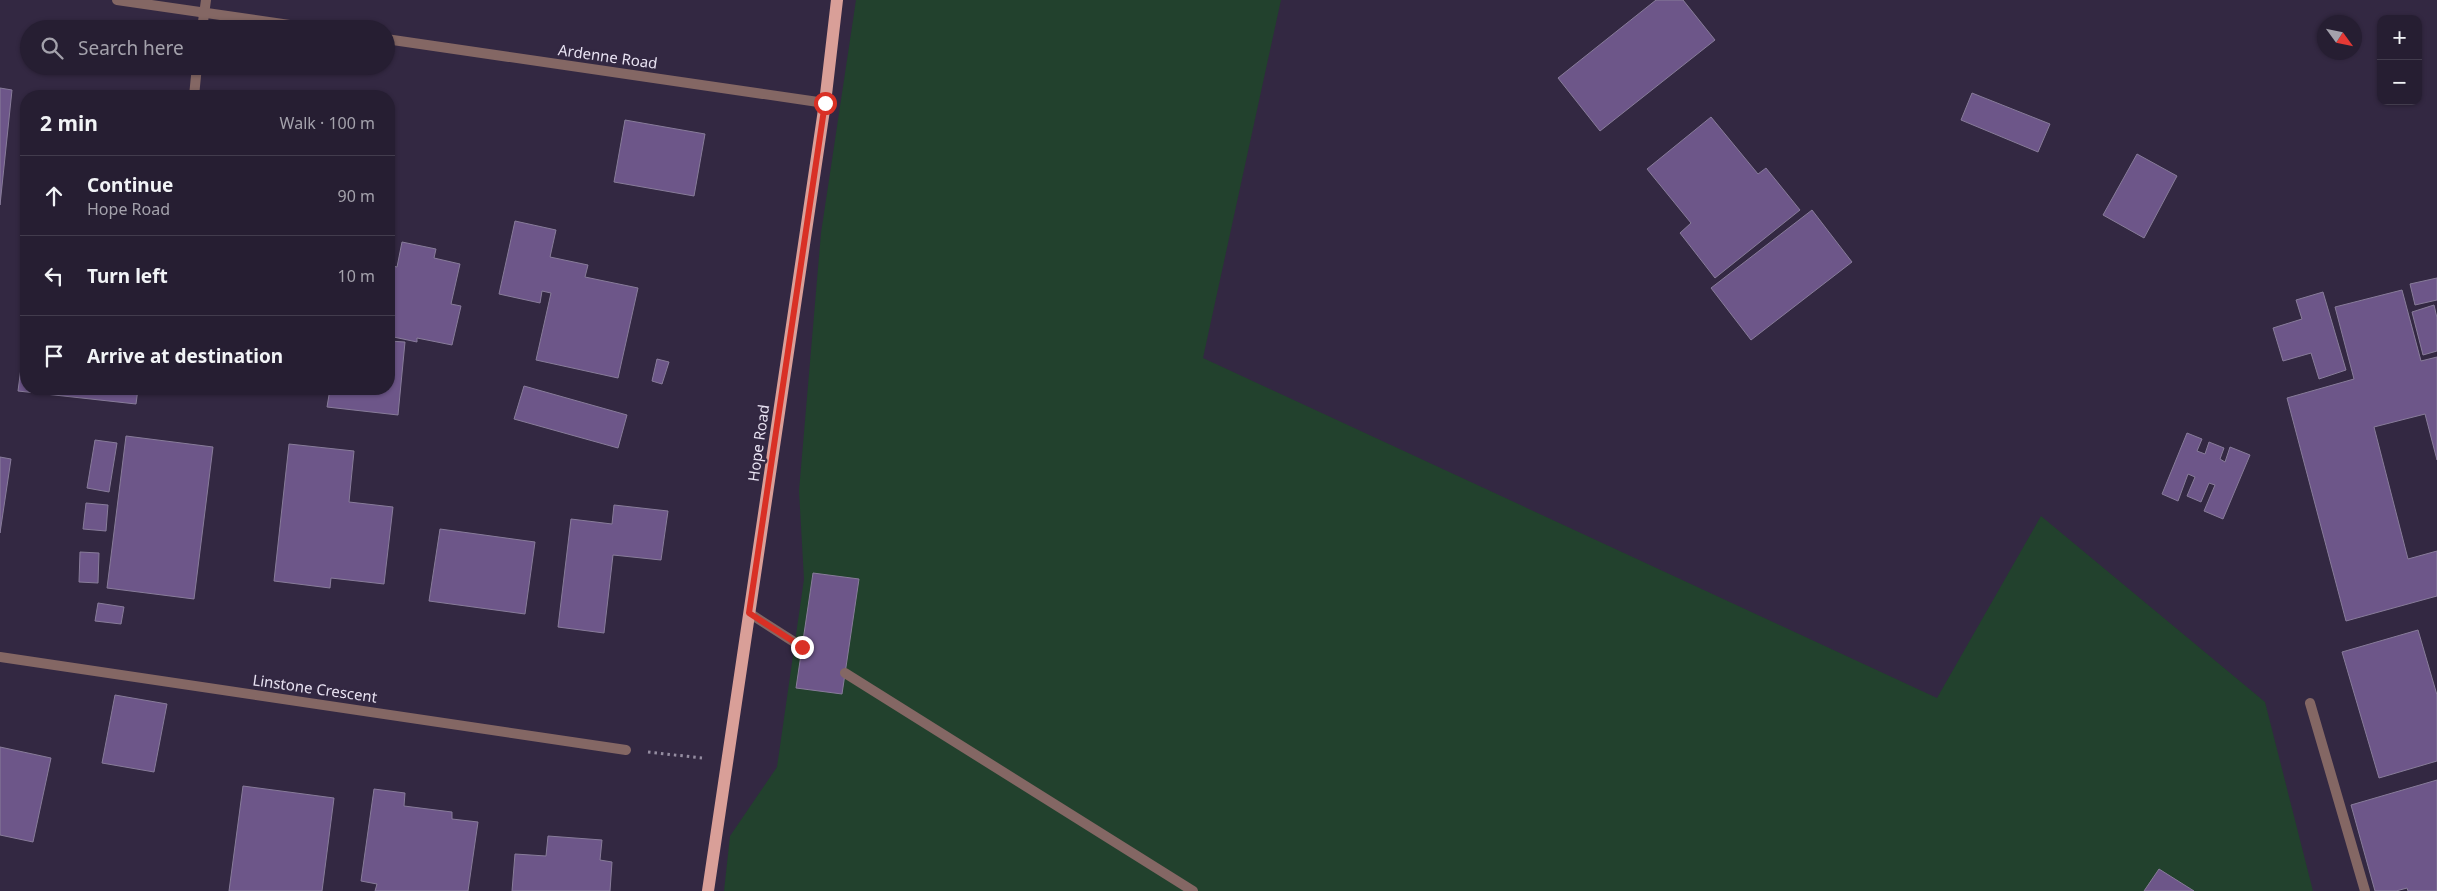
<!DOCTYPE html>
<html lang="en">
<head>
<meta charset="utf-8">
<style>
	body { margin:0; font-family:"Noto Sans",sans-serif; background:#322b3e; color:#f1f3f6 }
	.controls { position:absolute; right:15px; top:15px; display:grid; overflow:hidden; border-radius:10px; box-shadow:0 1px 4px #0004 }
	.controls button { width:45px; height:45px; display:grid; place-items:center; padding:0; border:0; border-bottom:1px solid #423c4d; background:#261e32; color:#f1f3f6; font:25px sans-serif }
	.compass { position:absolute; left:2317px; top:15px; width:45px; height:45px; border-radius:50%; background:#261e32; box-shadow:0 1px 4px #0004; rotate:123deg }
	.stop { position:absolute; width:15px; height:15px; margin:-11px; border:4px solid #d93025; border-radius:50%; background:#fff }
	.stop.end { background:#d93025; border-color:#fff; box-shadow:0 1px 5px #0008 }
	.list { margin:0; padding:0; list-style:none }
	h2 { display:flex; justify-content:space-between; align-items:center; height:65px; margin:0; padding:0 20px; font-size:21px }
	h2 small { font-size:16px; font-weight:400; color:#a4a2ac }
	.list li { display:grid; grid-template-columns:32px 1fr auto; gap:15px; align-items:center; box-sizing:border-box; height:80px; padding:0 20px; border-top:1px solid #423c4d }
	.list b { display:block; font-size:19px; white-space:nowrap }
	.list p { margin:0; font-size:16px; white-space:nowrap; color:#a4a2ac }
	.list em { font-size:16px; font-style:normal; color:#a4a2ac }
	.icon { flex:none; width:28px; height:28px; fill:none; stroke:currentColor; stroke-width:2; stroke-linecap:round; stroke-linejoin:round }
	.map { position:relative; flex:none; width:2437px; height:891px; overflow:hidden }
	.search { position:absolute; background:#261e32; box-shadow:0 1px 4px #0004; left:20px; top:20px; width:375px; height:55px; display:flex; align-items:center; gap:12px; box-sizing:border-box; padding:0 18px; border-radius:28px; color:#a4a2ac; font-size:19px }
	.panel { position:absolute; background:#261e32; box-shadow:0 1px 4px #0004; left:20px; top:90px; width:375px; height:305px; border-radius:20px }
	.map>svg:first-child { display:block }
</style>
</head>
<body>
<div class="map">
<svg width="2437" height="891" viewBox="0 0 2437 891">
	<rect width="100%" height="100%" fill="#332842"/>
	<!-- green -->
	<polygon fill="#22412d" points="856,0 1281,0 1203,358 1937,698 2041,516 2265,702 2313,891 724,891 730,836 777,767 804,579 799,491 821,233"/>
	<!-- building -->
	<g fill="#6d5689" stroke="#887c9a">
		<polygon points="1656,0 1683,0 1715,40 1600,131 1558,78"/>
		<polygon points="0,88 12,90 0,205"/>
		<polygon points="1972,93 2050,124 2038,152 1961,120"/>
		<polygon points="1711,117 1758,174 1766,168 1800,210 1715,278 1680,233 1691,223 1647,169"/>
		<polygon points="625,120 705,134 694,196 614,182"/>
		<polygon points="2137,154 2177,176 2144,238 2103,215"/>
		<polygon points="1812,210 1852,262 1751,340 1711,288"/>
		<polygon points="515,221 556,230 550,257 588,265 585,277 638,288 618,378 536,360 551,293 542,291 540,303 499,294"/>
		<polygon points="402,242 436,249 434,258 460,264 451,304 461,306 452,345 417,338 417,342 389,336 389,309 392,295 389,294 389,265 397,267"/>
		<polygon points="2437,278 2437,300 2415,305 2410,284"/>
		<polygon points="2402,290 2421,361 2437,357 2437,460 2425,414 2374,427 2408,559 2437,551 2437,596 2346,621 2287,398 2354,379 2335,307"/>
		<polygon points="2323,292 2346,370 2319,379 2311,353 2283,361 2273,328 2302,319 2296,300"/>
		<polygon points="2434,305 2437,318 2437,351 2423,355 2412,312"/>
		<polygon points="389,341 405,342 398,415 327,407 330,389 389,389"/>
		<polygon points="24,345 26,345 26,389 138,389 136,404 18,391"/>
		<polygon points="657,359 669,362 662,384 652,381"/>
		<polygon points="524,386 627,415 618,448 514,419"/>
		<polygon points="2187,433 2202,439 2197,451 2205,454 2209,442 2224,448 2220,459 2225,462 2230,447 2250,455 2223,519 2204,511 2215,485 2209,483 2201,502 2187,496 2195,477 2188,474 2178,501 2162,494"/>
		<polygon points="126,436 213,447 194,599 107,588"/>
		<polygon points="95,440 117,443 109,492 87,488"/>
		<polygon points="289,444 354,451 349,502 393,507 384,584 331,578 330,588 274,581"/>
		<polygon points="0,457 11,459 0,533"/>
		<polygon points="86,503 108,505 106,531 83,529"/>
		<polygon points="614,505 668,511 661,560 613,555 604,633 558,627 571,519 612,524"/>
		<polygon points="440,529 535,542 525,614 429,601"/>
		<polygon points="80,552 99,553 98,583 79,582"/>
		<polygon points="813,573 859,579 842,694 796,688"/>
		<polygon points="98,603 124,607 121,624 95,621"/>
		<polygon points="2418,630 2437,695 2437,761 2379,778 2342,652"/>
		<polygon points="115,695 167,704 154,772 102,763"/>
		<polygon points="0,747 51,758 33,842 0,835"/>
		<polygon points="2437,780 2437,891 2408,891 2407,888 2396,891 2375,891 2351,805"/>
		<polygon points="243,786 334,798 322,891 229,891"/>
		<polygon points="374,789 405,793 404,806 452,812 452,819 478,822 468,891 375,891 377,884 361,881"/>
		<polygon points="548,836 602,840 600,860 612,862 610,891 512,891 515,854 546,856"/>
		<polygon points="2159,869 2194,891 2144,891"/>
	</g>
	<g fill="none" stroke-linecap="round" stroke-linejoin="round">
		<!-- path -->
		<polyline stroke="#958da1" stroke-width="3" stroke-dasharray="2.5 4" stroke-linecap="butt" points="648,752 702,758"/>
		<!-- lane -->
		<g stroke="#846764" stroke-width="10">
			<polyline points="202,29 206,0"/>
			<polyline points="194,96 197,66"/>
			<polyline points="749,613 802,647"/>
			<polyline points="845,673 1193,891"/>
			<polyline points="2310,703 2365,891"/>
		</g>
		<!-- street -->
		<g stroke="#846764" stroke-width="10">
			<polyline points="117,0 317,29"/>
			<polyline points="386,39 825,103"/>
			<polyline points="0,657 626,750"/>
		</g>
		<!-- primary -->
		<polyline stroke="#d99f98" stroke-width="12" points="708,891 825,103 837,0"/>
	</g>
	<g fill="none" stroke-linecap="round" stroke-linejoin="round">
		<!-- route -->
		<polyline stroke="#d93025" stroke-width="6" points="802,647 749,613 825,103"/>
	</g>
	<g text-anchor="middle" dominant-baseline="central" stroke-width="4.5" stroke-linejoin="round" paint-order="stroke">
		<!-- street labels -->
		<g font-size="15" fill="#e8e2f2" stroke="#332842">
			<text transform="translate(608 56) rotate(8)">Ardenne Road</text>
			<text transform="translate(758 443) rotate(-82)">Hope Road</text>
			<text transform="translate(315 688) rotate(8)">Linstone Crescent</text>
		</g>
	</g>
</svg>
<div class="controls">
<button>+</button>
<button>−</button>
</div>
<svg class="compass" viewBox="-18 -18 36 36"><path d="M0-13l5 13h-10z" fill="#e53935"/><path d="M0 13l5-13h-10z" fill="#a4a2ac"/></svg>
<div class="stop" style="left:825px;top:103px"></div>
<div class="stop end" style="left:802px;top:647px"></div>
<div class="search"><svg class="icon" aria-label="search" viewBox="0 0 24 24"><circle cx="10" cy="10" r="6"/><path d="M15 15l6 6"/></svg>Search here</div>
<section class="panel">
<h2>2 min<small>Walk · 100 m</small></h2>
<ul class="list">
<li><svg class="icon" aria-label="ahead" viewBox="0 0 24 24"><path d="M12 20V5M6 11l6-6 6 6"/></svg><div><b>Continue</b><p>Hope Road</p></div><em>90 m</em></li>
<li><svg class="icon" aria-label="left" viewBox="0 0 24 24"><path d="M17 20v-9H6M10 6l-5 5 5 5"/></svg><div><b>Turn left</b></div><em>10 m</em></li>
<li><svg class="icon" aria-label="arrive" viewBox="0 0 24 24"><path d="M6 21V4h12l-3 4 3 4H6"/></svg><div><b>Arrive at destination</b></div></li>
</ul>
</section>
</div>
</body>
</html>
